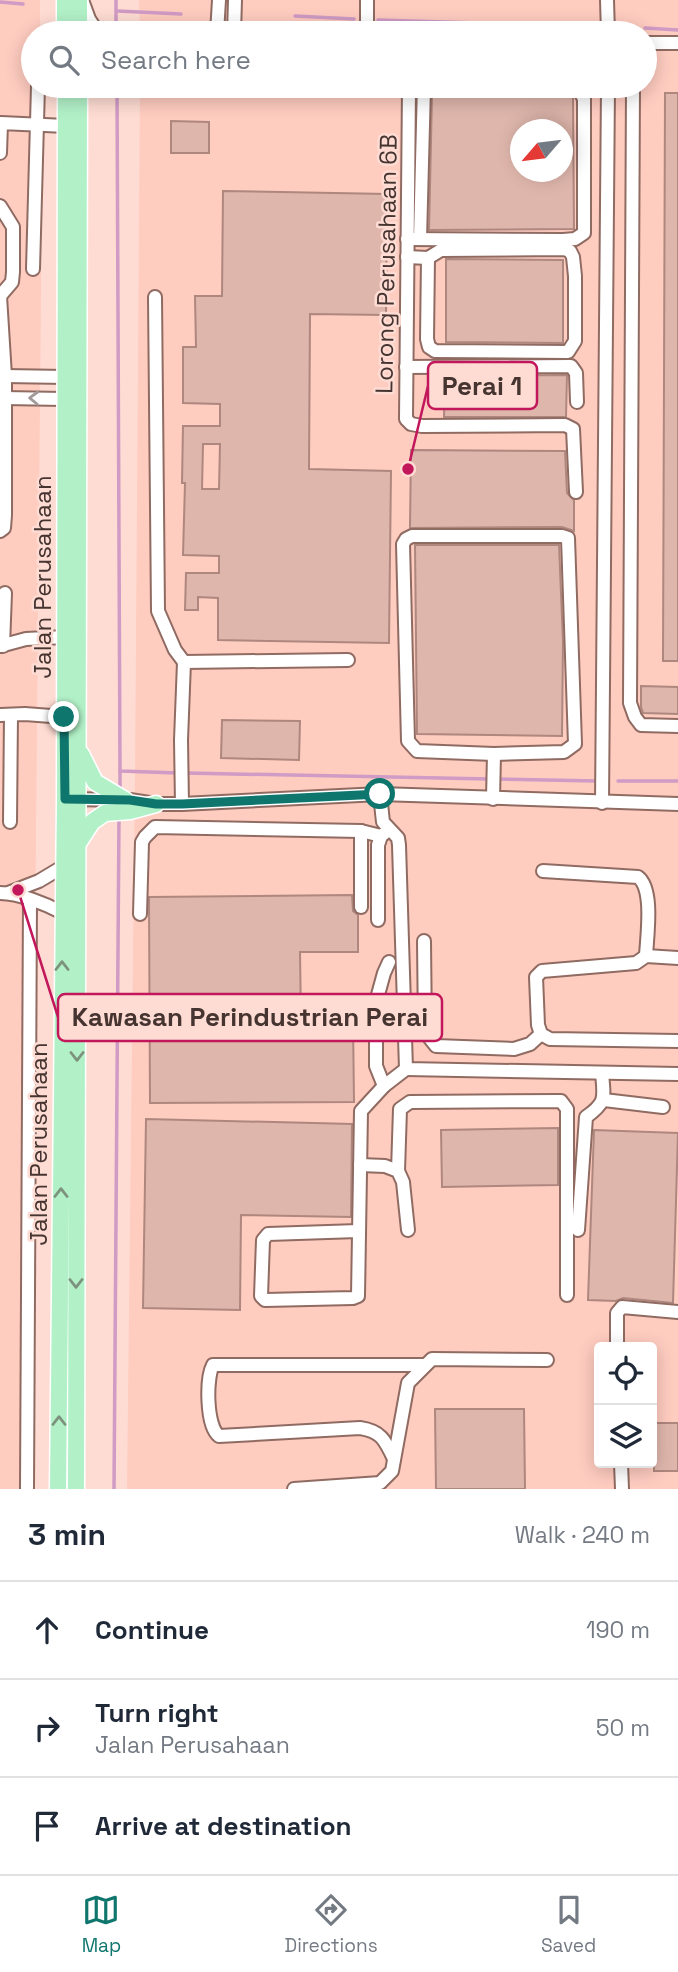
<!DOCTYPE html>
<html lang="en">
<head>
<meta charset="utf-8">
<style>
	body { margin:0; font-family:"Space Grotesk",sans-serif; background:#f6f6f7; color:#1f2937 }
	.controls { position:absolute; right:21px; bottom:21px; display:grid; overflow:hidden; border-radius:7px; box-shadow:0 4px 18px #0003 }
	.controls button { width:63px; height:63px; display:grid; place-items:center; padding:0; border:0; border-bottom:2px solid #e0e1e3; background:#fff; color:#1f2937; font:35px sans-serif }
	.compass { position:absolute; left:510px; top:119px; width:63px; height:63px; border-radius:50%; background:#fff; box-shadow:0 4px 18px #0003; rotate:242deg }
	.stop { position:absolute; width:21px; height:21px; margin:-16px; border:5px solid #0f766e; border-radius:50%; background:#fff }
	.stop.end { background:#0f766e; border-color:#fff; box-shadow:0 2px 7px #0008 }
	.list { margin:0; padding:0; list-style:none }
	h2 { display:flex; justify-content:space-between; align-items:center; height:91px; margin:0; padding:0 28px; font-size:30px }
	h2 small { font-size:23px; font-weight:400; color:#747a83 }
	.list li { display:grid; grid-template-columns:46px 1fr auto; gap:21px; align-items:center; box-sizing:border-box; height:98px; padding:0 28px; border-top:2px solid #e0e1e3 }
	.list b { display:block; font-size:26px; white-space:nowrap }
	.list p { margin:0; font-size:23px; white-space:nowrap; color:#747a83 }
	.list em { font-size:23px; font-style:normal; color:#747a83 }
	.icon { flex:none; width:38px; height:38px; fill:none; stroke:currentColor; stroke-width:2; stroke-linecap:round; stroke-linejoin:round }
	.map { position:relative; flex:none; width:678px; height:1489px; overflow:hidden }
	.search { position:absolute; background:#fff; box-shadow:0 4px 18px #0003; left:21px; right:21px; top:21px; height:77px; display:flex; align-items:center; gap:18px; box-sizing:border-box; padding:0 24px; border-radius:38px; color:#747a83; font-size:26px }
	.sheet { height:385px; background:#fff }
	nav { display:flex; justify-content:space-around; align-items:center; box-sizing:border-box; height:98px; border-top:2px solid #e0e1e3; background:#fff; font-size:19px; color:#747a83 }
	nav a { display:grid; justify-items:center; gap:4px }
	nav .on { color:#0f766e }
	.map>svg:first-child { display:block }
</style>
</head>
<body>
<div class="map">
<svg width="678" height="1489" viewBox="0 0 678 1489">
	<rect width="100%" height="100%" fill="#fedcd3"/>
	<!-- built -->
	<g fill="#ffccc0" fill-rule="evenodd">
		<polygon points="0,0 40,0 40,33 33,33 33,86 40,86 41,291 30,1489 0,1489"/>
		<path d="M139,0H678V1489H127L135,780L140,86H645V33H140ZM520,130H562V172H520ZM599,1347H652V1463H599Z"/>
	</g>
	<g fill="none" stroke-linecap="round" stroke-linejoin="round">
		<!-- stream -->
		<g stroke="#d09bc5" stroke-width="3.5">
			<polyline points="0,2 23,4"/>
			<polyline points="117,11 181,14"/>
			<polyline points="295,16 354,19"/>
			<polyline points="378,20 579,26"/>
			<polyline points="116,24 116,0"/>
			<polyline points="645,28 678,30"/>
			<polyline points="117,86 120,771 178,773"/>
			<polyline points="186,773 490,779"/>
			<polyline points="497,779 597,781"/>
			<polyline points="618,781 678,781"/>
			<polyline points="120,790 120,771"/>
			<polyline points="114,1489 119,816"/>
		</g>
	</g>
	<!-- building -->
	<g fill="#dfb6ac" stroke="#ae877e" stroke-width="2" fill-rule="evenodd">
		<polygon points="665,93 678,93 678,661 663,661"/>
		<path d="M432,97H573L574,229L429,230ZM521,130H563V172H521Z"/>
		<polygon points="171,121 209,122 209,153 171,153"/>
		<path d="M223,191L387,194L386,315L310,314L309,469L391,471L389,643L218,640V598L198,597V610H185L186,573H219V556L183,555L185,483H182L183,426H220V404L183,403V347H196L195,296H222ZM203,444H220L219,489H202Z"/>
		<polygon points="446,259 563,260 563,343 446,342"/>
		<polygon points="567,375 566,417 444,417 445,376"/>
		<polygon points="411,450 565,451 567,493 574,500 574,531 562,527 410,528"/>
		<polygon points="415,545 559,545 563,642 562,736 417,734"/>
		<polygon points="641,686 678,687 678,714 643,713 641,707"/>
		<polygon points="222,720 300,721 299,760 221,758"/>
		<polygon points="352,895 353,911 358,915 358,952 300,952 301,1021 353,1021 354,1102 150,1103 149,897"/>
		<polygon points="146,1119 352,1124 351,1217 241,1215 240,1310 143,1308"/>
		<polygon points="558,1128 558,1185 442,1187 441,1130"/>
		<polygon points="594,1130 678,1133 673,1303 623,1298 616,1301 588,1300"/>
		<polygon points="435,1409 524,1409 525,1489 436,1489"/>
		<rect x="654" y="1423" width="24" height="48"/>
	</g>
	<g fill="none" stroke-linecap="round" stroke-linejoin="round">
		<!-- minor casing -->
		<g stroke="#906b62" stroke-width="16">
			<g id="minor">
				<polyline points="82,0 89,19 98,33"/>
				<polyline points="607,0 608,33"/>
				<polyline points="217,33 219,0"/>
				<polyline points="234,33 235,0"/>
				<polyline points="367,33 367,0"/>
				<polyline points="645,43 678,43"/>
				<polyline points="409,86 406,419 411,424 422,426 565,425 573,429 576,492"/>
				<polyline points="633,86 630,703 635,717 641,725 678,726"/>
				<polyline points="0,153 1,123 66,126"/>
				<polyline points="0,206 13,227 13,272 12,282 0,296"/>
				<polyline points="407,239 563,240 575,239 584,233 584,99 577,86"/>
				<polyline points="420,239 424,86"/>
				<polyline points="407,257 428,258 441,250 564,249 570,251 573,257 575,276 575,341 568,352 435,351 429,347 427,339 428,258"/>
				<polyline points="33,269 38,86"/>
				<polyline points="0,296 5,376 5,515 4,528 0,531"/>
				<polyline points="155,297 158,611 175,650 184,662"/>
				<polyline points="406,367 571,366 576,373 577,402"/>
				<polyline points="5,376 66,377"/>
				<polyline points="3,398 64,399"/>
				<polygon points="412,536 562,536 568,538 575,744 564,752 494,754 417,751 408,741 403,544 406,539"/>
				<polyline points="0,646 26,639 65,637"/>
				<polyline points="3,646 5,593"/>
				<polyline points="0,715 25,714 64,717"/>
				<polyline points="380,794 383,822 398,838 399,845 406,1069 678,1074"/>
				<polyline points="68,799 130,800 156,804 182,804 380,794 678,804"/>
				<polyline points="493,799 494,754"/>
				<polyline points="602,803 608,86"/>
				<polyline points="182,804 181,740 184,662 348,660"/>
				<polyline points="10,822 11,715"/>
				<polyline points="361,831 361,907"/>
				<path d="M543,871L638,877C654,889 647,936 646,956"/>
				<path d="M0,893C19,893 46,904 63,913"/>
				<polyline points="8,893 39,881 64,866"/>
				<polyline points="140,914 142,842 145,837 155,827 361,831 381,836"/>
				<polyline points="378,920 378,845 381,836 385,833"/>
				<polyline points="424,941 425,1032 436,1046 514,1049 530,1044 541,1034"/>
				<polyline points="678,958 646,956 636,963 542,971 536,977 538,1025 541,1034 550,1039 678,1041"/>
				<polyline points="384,1086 376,1066 376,1002 384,973 389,962"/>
				<polyline points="604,1100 663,1107"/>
				<polyline points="360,1165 385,1166 398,1171 403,1182 408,1230"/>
				<polyline points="398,1171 400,1109 410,1102 561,1101 567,1109 567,1295"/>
				<path d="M578,1230L586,1117C607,1102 604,1098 602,1073"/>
				<polyline points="358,1231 268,1234 263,1240 261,1296 265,1300 353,1298 358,1296 361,1111 384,1086 406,1069"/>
				<polyline points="617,1347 617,1313 622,1307 678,1312"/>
				<path d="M394,1459C385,1440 381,1431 360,1428L219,1436C206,1426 206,1378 213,1365H423"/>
				<polyline points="621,1463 622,1489"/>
				<polyline points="27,1489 30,901"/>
				<polyline points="294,1489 380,1483 392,1471 408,1383 432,1359 547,1360"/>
			</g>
		</g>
		<!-- major casing -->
		<g stroke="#fff" stroke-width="19">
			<g id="major">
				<polyline points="65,0 65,33"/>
				<polyline points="79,0 79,33"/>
				<polyline points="81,754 95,782 125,800"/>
				<polyline points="77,845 92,822 105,813 130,811 156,804"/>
				<polyline points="58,1489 65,799 66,86"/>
				<polyline points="76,1489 79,86"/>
			</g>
		</g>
		<!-- minor -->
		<use href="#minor" stroke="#fff" stroke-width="12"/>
		<!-- major -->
		<use href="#major" stroke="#b2f1c8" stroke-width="16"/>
	</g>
	<!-- one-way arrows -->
	<defs><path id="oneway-chevron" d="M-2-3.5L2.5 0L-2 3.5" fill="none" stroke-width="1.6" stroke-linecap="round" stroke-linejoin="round" transform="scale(1.75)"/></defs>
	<use stroke="#a29a98" href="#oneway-chevron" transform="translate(34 398) rotate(-178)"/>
	<g stroke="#7c927c">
		<use href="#oneway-chevron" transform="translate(62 966) rotate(-90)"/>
		<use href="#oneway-chevron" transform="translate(77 1056) rotate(90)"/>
		<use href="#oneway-chevron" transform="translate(61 1193) rotate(-90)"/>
		<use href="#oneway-chevron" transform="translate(76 1283) rotate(90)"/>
		<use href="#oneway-chevron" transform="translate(59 1421) rotate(-90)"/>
	</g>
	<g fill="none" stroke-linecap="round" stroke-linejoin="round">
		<!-- route -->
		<polyline stroke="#0f766e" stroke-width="9" points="64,717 65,799 130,800 156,804 182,804 380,794"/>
	</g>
	<g text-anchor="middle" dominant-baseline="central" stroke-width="5" stroke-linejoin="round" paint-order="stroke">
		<!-- street labels -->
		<g font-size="24" fill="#453430" stroke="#fedcd3">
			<text transform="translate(386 264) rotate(-89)">Lorong Perusahaan 6B</text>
			<text transform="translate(42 577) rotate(-90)">Jalan Perusahaan</text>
			<text transform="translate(38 1144) rotate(-90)">Jalan Perusahaan</text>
		</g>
	</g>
	<!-- callouts -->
	<path fill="none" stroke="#c2185b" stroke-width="2.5" d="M408 469L428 386M18 890L58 1017"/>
	<g fill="#c2185b" stroke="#fedcd3" stroke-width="2.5">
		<circle cx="408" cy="469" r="7"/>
		<circle cx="18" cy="890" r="7"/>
	</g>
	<g fill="#fedcd3" stroke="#c2185b" stroke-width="2.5">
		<rect x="428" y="362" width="109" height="47" rx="7"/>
		<rect x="58" y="994" width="384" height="47" rx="7"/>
	</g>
	<g font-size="26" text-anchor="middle" font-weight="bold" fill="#453430">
		<text x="482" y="395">Perai 1</text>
		<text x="250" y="1026">Kawasan Perindustrian Perai</text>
	</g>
</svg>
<div class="controls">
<button><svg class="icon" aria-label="locate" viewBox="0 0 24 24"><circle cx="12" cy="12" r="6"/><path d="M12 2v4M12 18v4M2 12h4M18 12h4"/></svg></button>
<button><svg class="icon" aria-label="layers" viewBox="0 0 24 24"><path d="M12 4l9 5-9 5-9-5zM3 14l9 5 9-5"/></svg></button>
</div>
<svg class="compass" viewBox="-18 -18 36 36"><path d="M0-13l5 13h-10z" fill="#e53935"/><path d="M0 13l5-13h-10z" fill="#747a83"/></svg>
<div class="stop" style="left:380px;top:794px"></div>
<div class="stop end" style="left:64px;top:717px"></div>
<div class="search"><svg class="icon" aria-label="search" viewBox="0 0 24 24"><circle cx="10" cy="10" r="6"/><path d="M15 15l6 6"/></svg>Search here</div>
</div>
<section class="sheet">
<h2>3 min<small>Walk · 240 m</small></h2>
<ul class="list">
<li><svg class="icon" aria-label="ahead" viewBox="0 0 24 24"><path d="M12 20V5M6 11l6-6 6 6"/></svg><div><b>Continue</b></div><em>190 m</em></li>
<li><svg class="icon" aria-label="right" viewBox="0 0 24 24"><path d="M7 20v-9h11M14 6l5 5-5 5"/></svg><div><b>Turn right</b><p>Jalan Perusahaan</p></div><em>50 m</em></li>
<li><svg class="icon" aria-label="arrive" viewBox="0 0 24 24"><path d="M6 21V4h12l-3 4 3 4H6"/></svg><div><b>Arrive at destination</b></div></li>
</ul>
</section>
<nav>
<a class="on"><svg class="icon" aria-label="map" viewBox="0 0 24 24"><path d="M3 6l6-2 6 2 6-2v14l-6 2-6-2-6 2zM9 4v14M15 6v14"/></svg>Map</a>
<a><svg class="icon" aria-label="directions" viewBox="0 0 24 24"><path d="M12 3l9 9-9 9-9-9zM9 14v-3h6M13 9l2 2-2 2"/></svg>Directions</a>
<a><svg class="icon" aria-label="saved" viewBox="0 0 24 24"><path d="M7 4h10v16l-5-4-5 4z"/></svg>Saved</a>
</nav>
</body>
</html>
